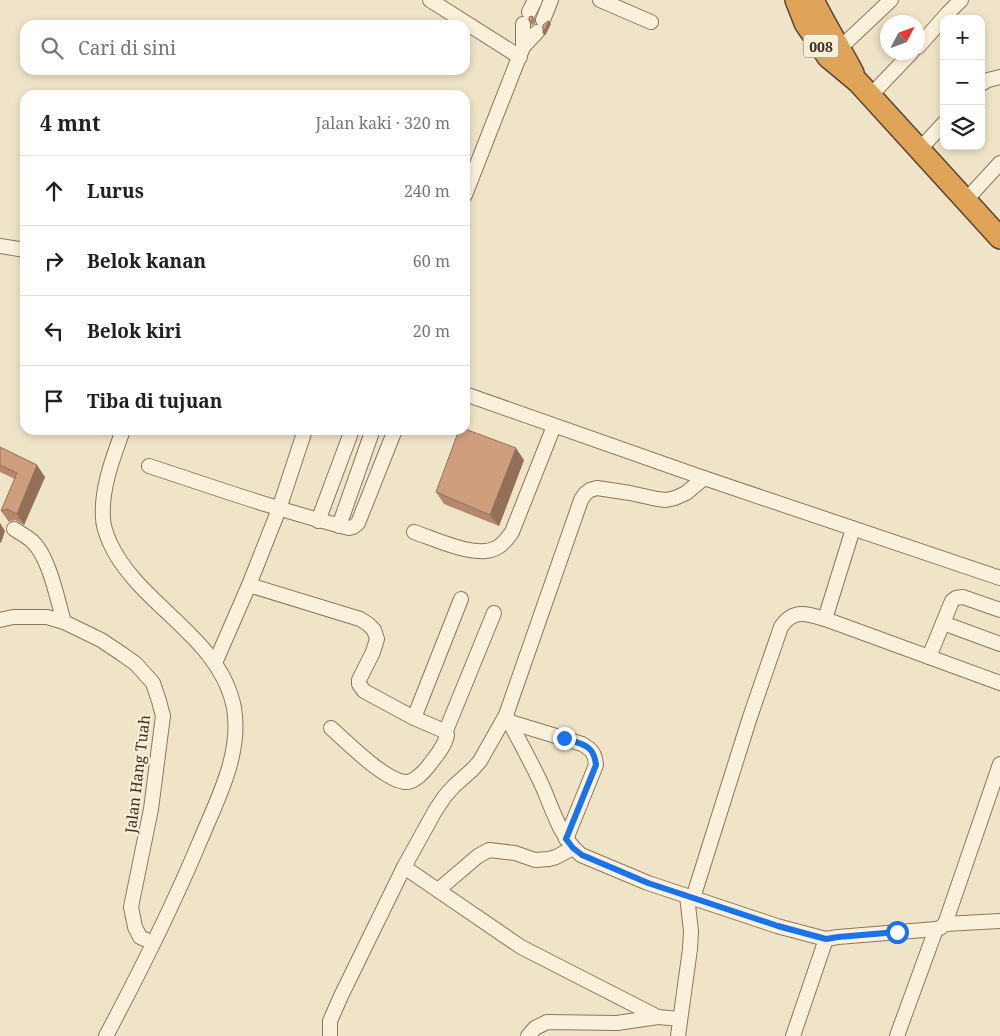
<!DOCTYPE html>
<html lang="id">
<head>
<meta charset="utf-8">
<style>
	body { margin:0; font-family:"Noto Serif",serif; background:#f6f6f6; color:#202124 }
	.controls { position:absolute; right:15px; top:15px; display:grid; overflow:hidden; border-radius:10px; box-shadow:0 2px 8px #0003 }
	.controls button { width:45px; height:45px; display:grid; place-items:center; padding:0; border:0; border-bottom:1px solid #e0e0e0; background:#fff; color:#202124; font:25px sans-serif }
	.compass { position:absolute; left:880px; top:15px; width:45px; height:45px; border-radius:50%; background:#fff; box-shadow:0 2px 8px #0003; rotate:49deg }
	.stop { position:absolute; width:15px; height:15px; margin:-11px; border:4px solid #1a73e8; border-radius:50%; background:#fff }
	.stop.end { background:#1a73e8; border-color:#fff; box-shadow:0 1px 5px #0008 }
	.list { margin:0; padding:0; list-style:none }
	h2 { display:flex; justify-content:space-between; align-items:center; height:65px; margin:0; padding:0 20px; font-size:21px }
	h2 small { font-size:16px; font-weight:400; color:#757577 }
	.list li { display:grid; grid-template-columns:32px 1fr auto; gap:15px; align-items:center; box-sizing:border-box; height:70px; padding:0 20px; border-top:1px solid #e0e0e0 }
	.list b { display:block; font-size:19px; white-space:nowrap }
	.list em { font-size:16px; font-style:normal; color:#757577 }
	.icon { flex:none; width:28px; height:28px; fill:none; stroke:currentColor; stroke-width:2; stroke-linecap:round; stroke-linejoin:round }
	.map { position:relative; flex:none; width:1000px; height:1036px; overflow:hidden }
	.search { position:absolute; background:#fff; box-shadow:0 2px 8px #0003; left:20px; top:20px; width:450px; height:55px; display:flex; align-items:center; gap:12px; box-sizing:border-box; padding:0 18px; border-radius:15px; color:#757577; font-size:19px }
	.panel { position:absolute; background:#fff; box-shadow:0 2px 8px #0003; left:20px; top:90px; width:450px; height:345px; border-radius:15px }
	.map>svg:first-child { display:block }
</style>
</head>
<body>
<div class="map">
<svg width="1000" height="1036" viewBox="0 0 1000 1036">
	<rect width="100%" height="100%" fill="#f0e4c8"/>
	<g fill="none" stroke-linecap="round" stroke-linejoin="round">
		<!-- minor casing -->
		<g stroke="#8d765c" stroke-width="16">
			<g id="minor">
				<polyline points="430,0 520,57"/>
				<polyline points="600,0 651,22"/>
				<polyline points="529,12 535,0"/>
				<polyline points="543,20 551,0"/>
				<polyline points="523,24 523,47"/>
				<polyline points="918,47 948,13 961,0"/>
				<polyline points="840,48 891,0"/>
				<polyline points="981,84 988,80 1000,77"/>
				<polyline points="870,96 912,52"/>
				<polyline points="920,149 944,123"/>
				<polyline points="465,195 523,47 537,32"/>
				<polyline points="966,200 1000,163"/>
				<polyline points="0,246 25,250"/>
				<polyline points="465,394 704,478 1000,578"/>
				<path d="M149,466C216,488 281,511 349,528L353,527L358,523L395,430"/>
				<polyline points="318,521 352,430"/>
				<polyline points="339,526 372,432"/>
				<path d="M14,529C20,533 28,537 33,542C50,559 57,599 64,622"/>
				<path d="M414,532C435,539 476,559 496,548C503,545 508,538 512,532L554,426"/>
				<path d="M249,585L360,619L368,624L374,630L377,639L373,652L359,680V684L364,691L414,718L442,730L447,735C445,746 436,756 430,764C425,771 414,783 405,782C384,780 347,742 331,728"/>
				<polyline points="825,619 853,529"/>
				<polyline points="0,620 13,617 47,617 64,622 101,640 122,654 136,664 153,683 159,701 163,716 151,809 131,907 135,927 140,937 153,943"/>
				<polyline points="943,623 1000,644"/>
				<polyline points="929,657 952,601 956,598 963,597 1000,610"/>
				<polyline points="215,663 249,585 279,509 305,430"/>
				<path d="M506,715C517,737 529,758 540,781C552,806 559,837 581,855L648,883L777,926L826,939L838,937L936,929"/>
				<polyline points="414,718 461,599"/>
				<path d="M510,722L582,744C592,750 595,753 596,765L566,839"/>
				<polyline points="445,733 494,613"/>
				<polyline points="404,867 521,947 658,1017 680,1019"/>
				<polyline points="438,890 478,856 489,850 515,853 535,860 549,859 556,857 573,848"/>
				<path d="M693,898L750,717L781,627C793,609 806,613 825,619L1000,683"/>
				<polyline points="945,924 1000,764"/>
				<path d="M106,1036C140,972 172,908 200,841C217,800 242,754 234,708C221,637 138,605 110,543C107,536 103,527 103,518C101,488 113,458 123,430"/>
				<polyline points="330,1036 330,1021 341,996 404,867 435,811 445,796 454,786 473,769 480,761 506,715 581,500 585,494 590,490 597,488 630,493 657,499 666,500 675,498 686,493 704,478"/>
				<polyline points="528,1036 535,1028 547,1022 617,1023 658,1017"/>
				<polyline points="678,1036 690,949 691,931 687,896"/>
				<polyline points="793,1036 826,939"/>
				<polyline points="897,1036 936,929 940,928 945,924 1000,921"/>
			</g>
		</g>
		<!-- highway casing -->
		<g stroke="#5b4430" stroke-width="24">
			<g id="highway">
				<polyline points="796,0 805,23 828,57 858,82 1000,238"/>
				<path d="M813,0C825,25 840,48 853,73"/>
			</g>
		</g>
		<!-- minor -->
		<use href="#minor" stroke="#faf1dc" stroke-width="14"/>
		<!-- highway -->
		<use href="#highway" stroke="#e0a458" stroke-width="21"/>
	</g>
	<!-- wall -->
	<g fill="#b2896c">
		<polygon points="532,16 535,19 535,24 532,25 530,22"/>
		<polygon points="0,447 45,477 24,525 15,520 9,522 1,511 15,479 0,472"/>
		<polygon points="524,460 499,526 444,504 436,492"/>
	</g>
	<!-- shaded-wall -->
	<g fill="#916f58">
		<polygon points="549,21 551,24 545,36 543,33"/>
		<polygon points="516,448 524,460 499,526 490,515"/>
		<polygon points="37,465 45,477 24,525 17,514"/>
		<polygon points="0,523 5,531 1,543 0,542"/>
	</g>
	<!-- building -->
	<g fill="#cf9f7d" stroke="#916f58">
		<polygon points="532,16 533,21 530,22 529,17"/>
		<polygon points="548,21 549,21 543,33 543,25"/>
		<polygon points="465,429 516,448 490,515 436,492 459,430 465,430"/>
		<polygon points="0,447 37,465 17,514 7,509 1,511 17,473 0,465"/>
	</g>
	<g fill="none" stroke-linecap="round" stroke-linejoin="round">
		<!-- route -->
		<path stroke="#1a73e8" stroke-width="6" d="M564,738C581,744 594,744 596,765L566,839L573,848L582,855L648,883L778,926L826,939L838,937L897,932"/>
	</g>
	<g text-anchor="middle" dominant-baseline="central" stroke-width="4.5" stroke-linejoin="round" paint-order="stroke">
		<!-- shield labels -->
		<rect fill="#f7eed8" stroke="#756857" stroke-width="1" x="803.5" y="34.5" width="35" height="23" rx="4"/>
		<g font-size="14" font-weight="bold" fill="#3d2e20">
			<text x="821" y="46">008</text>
		</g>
		<!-- street labels -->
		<g font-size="15" fill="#3d2e20" stroke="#f7eed8">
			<text transform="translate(137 774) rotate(-83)">Jalan Hang Tuah</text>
		</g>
	</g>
</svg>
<div class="controls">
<button>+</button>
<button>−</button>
<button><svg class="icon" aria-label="layers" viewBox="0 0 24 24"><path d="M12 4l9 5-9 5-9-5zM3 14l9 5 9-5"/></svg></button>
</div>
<svg class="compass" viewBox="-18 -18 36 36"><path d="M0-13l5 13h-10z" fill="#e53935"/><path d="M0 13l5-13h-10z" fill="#757577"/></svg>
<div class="stop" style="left:897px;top:932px"></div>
<div class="stop end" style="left:564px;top:738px"></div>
<div class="search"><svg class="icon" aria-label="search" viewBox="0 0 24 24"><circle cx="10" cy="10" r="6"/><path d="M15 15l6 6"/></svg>Cari di sini</div>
<section class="panel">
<h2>4 mnt<small>Jalan kaki · 320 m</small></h2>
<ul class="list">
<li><svg class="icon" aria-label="ahead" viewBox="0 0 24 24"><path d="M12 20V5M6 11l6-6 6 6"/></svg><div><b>Lurus</b></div><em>240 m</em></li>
<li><svg class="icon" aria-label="right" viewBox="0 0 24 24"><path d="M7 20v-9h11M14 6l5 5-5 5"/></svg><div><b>Belok kanan</b></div><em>60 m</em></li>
<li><svg class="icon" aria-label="left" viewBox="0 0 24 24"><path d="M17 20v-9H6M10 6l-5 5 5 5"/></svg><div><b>Belok kiri</b></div><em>20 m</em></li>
<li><svg class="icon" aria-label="arrive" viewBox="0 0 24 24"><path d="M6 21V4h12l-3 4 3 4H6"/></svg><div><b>Tiba di tujuan</b></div></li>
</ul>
</section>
</div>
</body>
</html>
